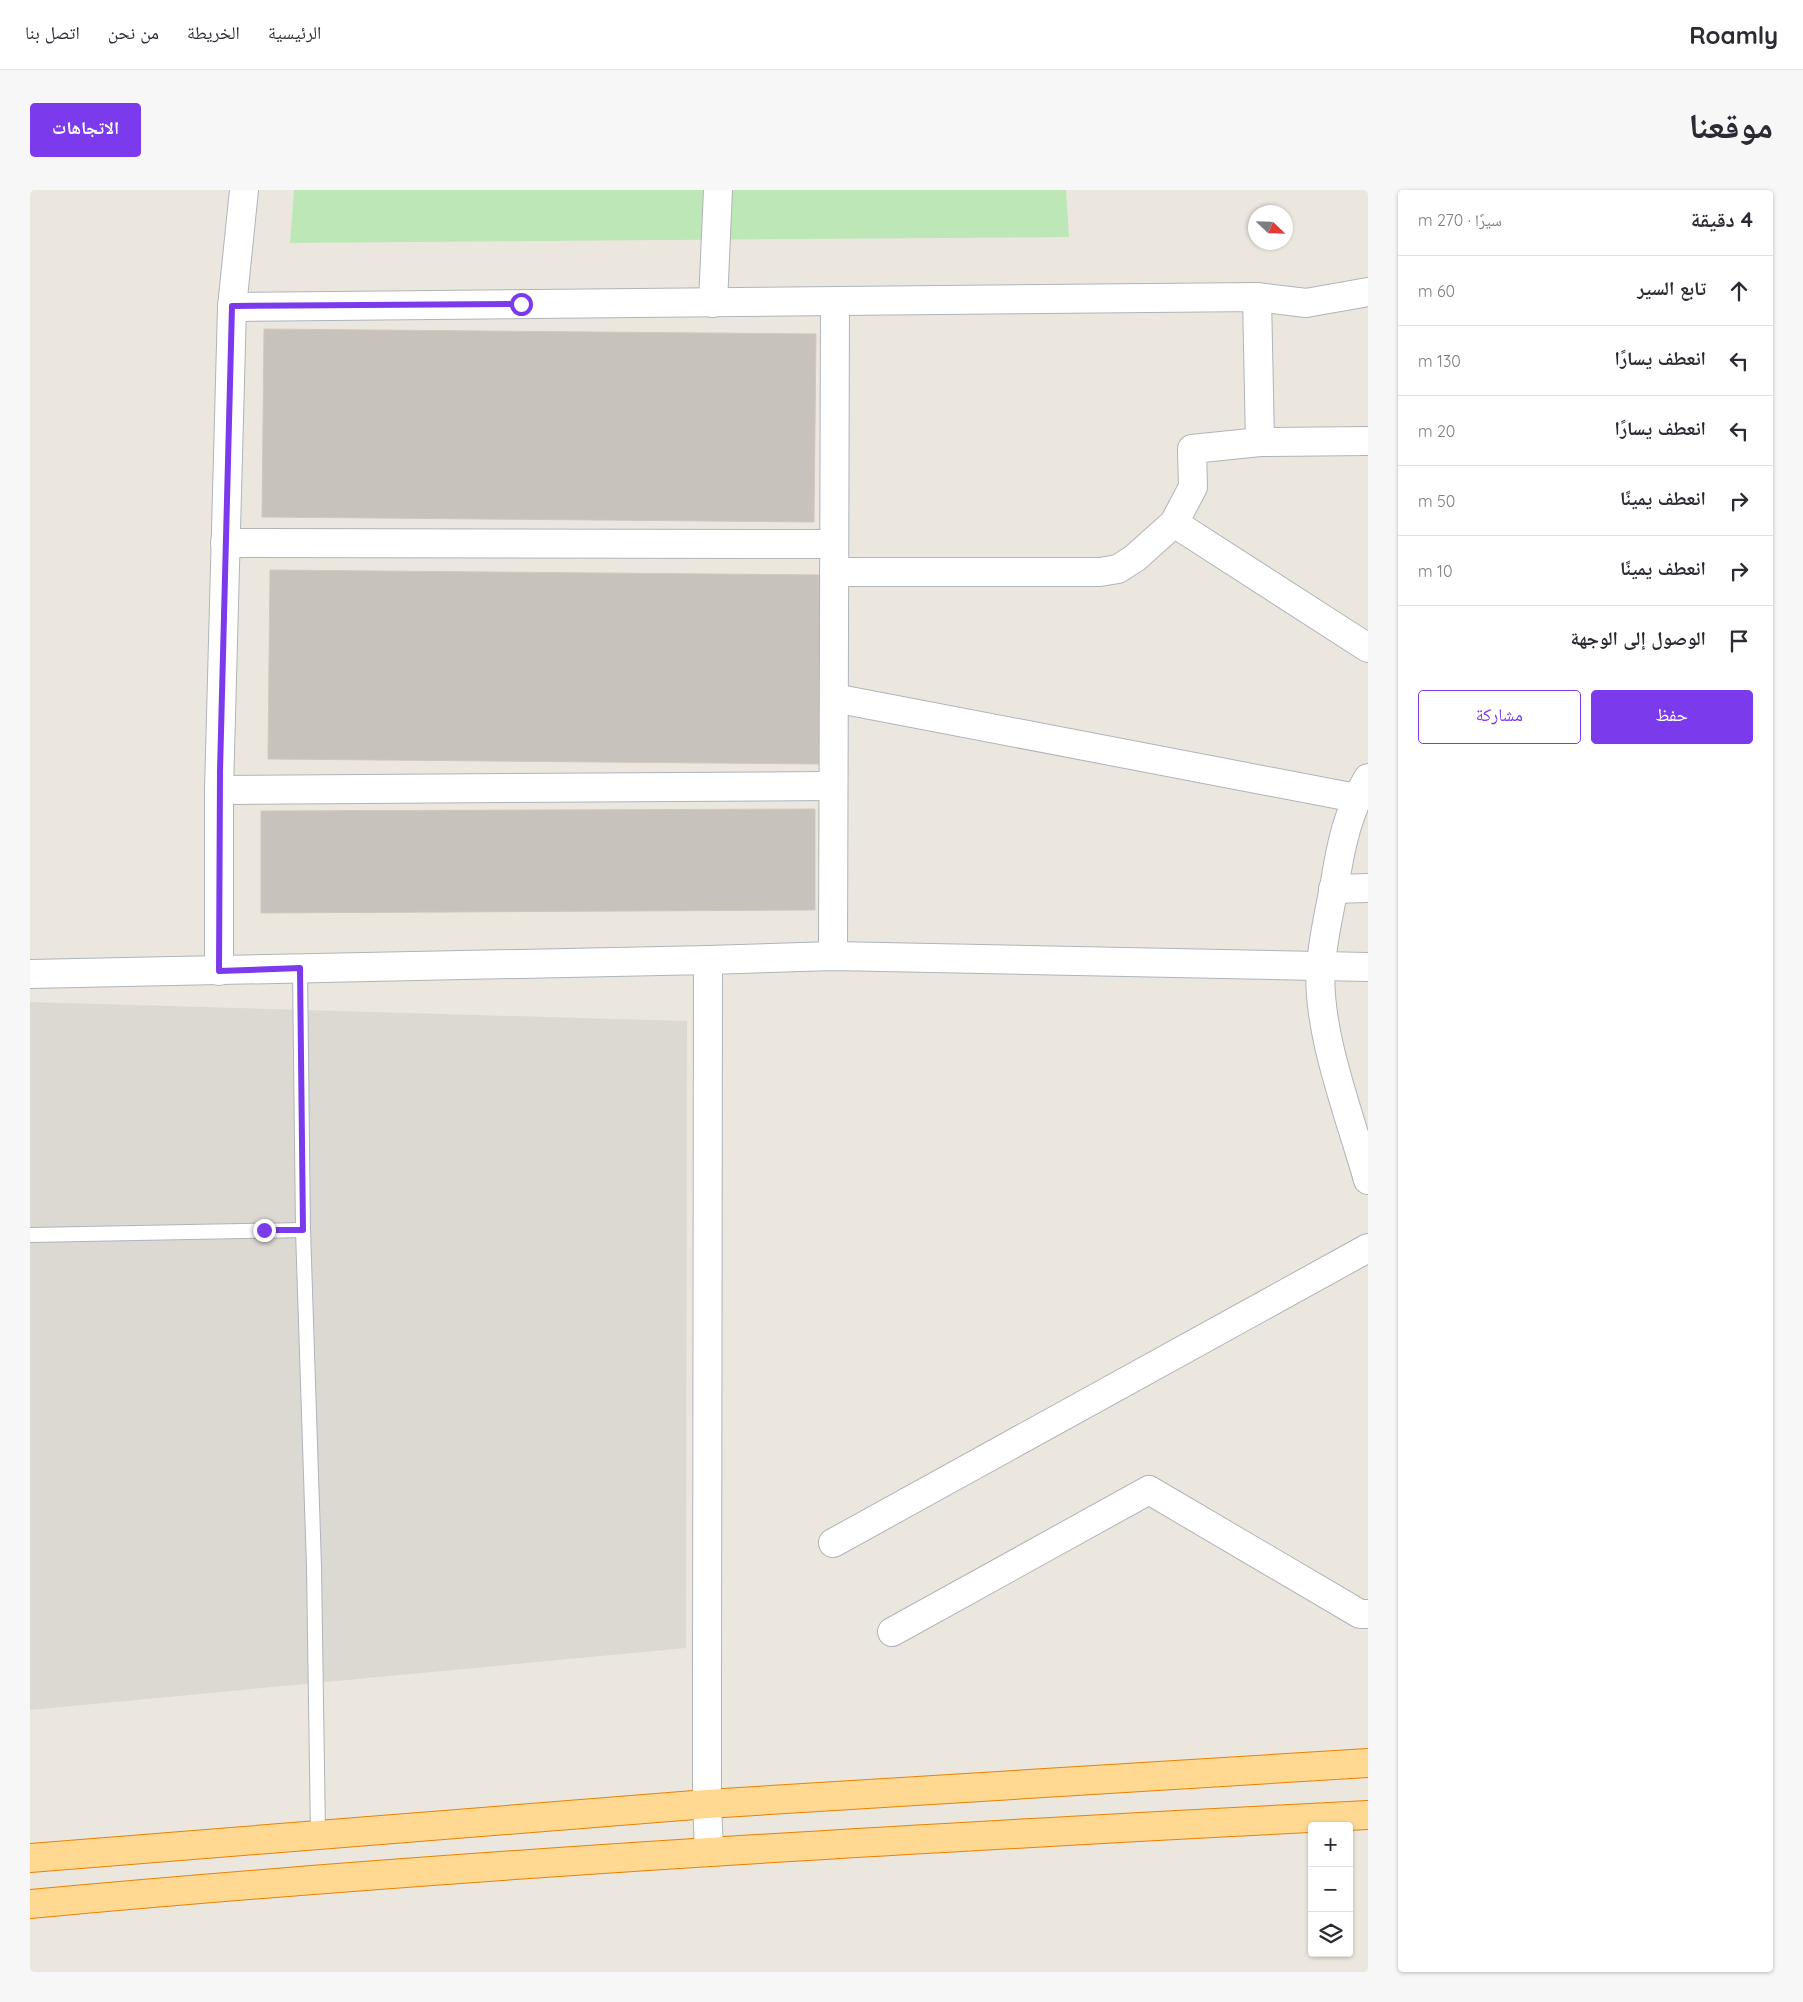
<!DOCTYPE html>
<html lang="ar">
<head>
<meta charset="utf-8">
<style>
	body { margin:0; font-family:Quicksand,"Noto Naskh Arabic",sans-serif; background:#f7f7f7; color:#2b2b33; direction:rtl }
	.controls { position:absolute; right:15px; bottom:15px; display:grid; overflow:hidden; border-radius:5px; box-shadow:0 1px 4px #0004 }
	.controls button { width:45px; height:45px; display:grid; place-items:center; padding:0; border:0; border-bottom:1px solid #e1e1e2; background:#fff; color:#2b2b33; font:25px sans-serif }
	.compass { position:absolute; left:1218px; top:15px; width:45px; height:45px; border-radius:50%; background:#fff; box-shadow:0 1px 4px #0004; rotate:113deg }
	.stop { position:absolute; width:15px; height:15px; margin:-11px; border:4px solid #7c3aed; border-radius:50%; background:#fff }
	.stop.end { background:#7c3aed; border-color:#fff; box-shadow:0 1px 5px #0008 }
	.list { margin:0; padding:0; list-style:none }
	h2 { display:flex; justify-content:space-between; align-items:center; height:65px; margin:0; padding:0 20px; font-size:21px }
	h2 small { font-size:16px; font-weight:400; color:#7c7c81 }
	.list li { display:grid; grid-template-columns:32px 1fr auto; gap:15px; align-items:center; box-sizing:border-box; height:70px; padding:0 20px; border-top:1px solid #e1e1e2 }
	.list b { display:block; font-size:19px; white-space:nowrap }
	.list em { font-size:16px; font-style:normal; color:#7c7c81 }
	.actions { display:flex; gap:10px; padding:15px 20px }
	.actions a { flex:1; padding:11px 0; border:1px solid #7c3aed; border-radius:5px; text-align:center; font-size:18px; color:#7c3aed }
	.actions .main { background:#7c3aed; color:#fff }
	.icon { flex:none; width:28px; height:28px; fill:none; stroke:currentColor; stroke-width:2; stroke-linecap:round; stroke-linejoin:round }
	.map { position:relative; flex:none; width:1338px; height:1782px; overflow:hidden; direction:ltr; border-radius:5px }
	header { display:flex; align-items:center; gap:30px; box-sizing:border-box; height:70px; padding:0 25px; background:#fff; border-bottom:1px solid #e1e1e2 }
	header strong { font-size:24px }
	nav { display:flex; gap:28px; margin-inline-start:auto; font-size:18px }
	.intro { display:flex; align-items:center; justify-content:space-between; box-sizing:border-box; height:120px; padding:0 30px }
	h1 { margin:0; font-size:35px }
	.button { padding:12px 22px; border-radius:5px; background:#7c3aed; color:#fff; font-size:18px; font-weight:700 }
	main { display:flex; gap:30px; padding:0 30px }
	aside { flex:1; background:#fff; border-radius:5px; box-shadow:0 1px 4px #0004 }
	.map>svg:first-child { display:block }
</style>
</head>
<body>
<header>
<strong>Roamly</strong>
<nav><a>الرئيسية</a><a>الخريطة</a><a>من نحن</a><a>اتصل بنا</a></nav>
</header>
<div class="intro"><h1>موقعنا</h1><a class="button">الاتجاهات</a></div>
<main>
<aside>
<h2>4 دقيقة<small>سيرًا · 270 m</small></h2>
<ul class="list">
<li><svg class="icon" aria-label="ahead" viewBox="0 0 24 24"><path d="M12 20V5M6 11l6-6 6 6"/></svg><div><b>تابع السير</b></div><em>60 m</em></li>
<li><svg class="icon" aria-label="left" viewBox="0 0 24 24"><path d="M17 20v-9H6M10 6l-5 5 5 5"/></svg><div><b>انعطف يسارًا</b></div><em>130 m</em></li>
<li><svg class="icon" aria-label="left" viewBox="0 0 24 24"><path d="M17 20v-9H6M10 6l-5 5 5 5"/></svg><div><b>انعطف يسارًا</b></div><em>20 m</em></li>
<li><svg class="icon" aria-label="right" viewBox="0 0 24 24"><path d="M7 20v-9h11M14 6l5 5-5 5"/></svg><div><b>انعطف يمينًا</b></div><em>50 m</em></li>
<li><svg class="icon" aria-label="right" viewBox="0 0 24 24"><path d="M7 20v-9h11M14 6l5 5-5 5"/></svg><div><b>انعطف يمينًا</b></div><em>10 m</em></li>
<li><svg class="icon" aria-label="arrive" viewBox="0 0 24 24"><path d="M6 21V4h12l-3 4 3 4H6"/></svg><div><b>الوصول إلى الوجهة</b></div></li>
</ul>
<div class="actions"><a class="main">حفظ</a><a>مشاركة</a></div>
</aside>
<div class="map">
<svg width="1338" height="1782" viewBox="0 0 1338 1782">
	<rect width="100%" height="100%" fill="#ece7de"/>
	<!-- industrial -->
	<polygon fill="#dcd9d3" points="0,812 657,831 656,1458 0,1520"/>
	<!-- green -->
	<polygon fill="#bee7b8" points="264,0 1036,0 1039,47 260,53"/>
	<!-- building -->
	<g fill="#c7c2bb" stroke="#d1c8bc">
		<polygon points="234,139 786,144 784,332 232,327"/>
		<polygon points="240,380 792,385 790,574 238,569"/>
		<polygon points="785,619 785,720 231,723 231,621"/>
	</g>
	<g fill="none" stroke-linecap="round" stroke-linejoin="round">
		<!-- service casing -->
		<g stroke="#b0b4b8" stroke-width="16">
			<g id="service">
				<polyline points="270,778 273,1040 284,1377 288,1645"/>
				<polyline points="0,1045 273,1040"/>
			</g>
		</g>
		<!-- minor casing -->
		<g stroke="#b0b4b8" stroke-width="30">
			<g id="minor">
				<polyline points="683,113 688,0"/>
				<polyline points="202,117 1227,107 1276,113 1338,102"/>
				<polyline points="1230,252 1338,251"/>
				<polyline points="1144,333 1338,458"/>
				<polyline points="195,353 804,354"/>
				<polyline points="804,382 1070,382 1088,379 1105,368 1144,333 1163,297 1162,259 1230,252 1227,107"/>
				<polyline points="804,508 1326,608"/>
				<path d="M1338,588C1318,621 1311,655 1305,692C1300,719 1293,748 1291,775C1285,838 1321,929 1338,990"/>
				<polyline points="189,600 803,596"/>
				<polyline points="1303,699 1338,698"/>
				<polyline points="803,766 805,112"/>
				<polyline points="678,770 803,766 1338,777"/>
				<polyline points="189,781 189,600 202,117 214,0"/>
				<polyline points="0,784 678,770 677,1497 677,1614 679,1660"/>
				<polyline points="803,1353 1338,1058"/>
				<polyline points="862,1442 1119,1300 1330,1424 1338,1424"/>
			</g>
		</g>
		<!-- trunk casing -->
		<g stroke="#eb8100" stroke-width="30">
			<g id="trunk">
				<polyline points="0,1668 677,1614 1338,1573"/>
				<path d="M0,1714C445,1673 892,1648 1338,1625"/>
			</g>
		</g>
		<!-- service -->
		<use href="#service" stroke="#fff" stroke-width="14"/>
		<!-- minor -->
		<use href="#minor" stroke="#fff" stroke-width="28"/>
		<!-- trunk -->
		<use href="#trunk" stroke="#ffd892" stroke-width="28"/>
	</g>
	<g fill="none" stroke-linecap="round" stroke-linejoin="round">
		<!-- route -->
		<polyline stroke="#7c3aed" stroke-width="6" points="234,1040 273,1040 270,778 189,781 190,581 202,116 491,114"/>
	</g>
</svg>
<div class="controls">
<button>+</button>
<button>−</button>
<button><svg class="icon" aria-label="layers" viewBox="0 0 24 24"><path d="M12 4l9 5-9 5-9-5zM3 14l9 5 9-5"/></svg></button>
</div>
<svg class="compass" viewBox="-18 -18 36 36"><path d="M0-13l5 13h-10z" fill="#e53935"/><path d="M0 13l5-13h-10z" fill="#7c7c81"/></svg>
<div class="stop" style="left:491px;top:114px"></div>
<div class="stop end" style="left:234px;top:1040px"></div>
</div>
</main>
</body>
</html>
